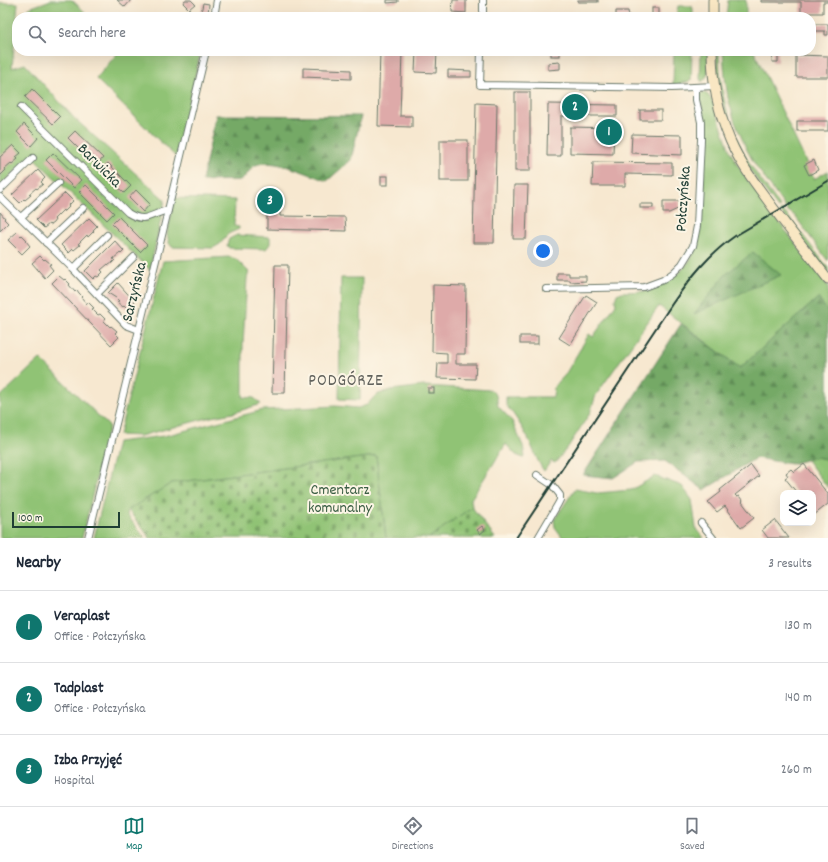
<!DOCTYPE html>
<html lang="en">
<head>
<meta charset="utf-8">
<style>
	body { margin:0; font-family:Dekko,sans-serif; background:#f2f2f3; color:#1f2937 }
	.controls { position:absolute; right:12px; bottom:12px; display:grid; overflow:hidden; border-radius:8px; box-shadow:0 4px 16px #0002 }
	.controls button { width:36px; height:36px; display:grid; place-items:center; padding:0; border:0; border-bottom:1px solid #e0e1e3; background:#fff; color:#1f2937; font:20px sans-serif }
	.scale { position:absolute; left:12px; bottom:10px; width:108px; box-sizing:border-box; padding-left:4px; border:2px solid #1f3d34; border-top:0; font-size:11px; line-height:14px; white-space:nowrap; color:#1f3d34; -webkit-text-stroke:3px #fcf5e5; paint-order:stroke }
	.you { position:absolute; left:543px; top:251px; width:14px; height:14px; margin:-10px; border:3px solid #fff; border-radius:50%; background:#1a73e8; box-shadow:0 0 0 6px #1a73e833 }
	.badge { display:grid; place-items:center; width:26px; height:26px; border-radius:50%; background:#0f766e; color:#fff; font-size:13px; font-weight:700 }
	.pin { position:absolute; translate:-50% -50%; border:2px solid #fff; box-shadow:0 1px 4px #0006 }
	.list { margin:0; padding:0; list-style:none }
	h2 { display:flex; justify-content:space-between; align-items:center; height:52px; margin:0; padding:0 16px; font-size:17px }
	h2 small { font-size:13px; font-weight:400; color:#747a83 }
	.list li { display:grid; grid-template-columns:26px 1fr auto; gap:12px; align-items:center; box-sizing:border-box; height:72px; padding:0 16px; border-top:1px solid #e0e1e3 }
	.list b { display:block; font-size:15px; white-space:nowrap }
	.list p { margin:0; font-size:13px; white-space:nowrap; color:#747a83 }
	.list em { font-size:13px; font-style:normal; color:#747a83 }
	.icon { flex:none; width:22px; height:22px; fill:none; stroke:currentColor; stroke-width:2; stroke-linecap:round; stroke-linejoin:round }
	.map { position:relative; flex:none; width:828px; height:538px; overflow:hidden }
	.search { position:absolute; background:#fff; box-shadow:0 4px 16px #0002; left:12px; right:12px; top:12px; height:44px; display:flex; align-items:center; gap:10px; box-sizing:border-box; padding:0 14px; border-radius:16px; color:#747a83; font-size:15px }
	.sheet { height:268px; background:#fff }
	nav { display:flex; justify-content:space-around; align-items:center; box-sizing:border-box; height:56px; border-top:1px solid #e0e1e3; background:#fff; font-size:11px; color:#747a83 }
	nav a { display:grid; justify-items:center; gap:2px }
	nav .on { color:#0f766e }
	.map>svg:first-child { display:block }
</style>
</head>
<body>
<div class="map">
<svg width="828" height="538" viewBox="0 0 828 538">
	<defs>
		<pattern id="forest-firs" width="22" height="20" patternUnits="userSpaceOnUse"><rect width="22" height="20" fill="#74a966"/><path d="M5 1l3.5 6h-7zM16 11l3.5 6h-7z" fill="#5f8b55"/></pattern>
		<pattern id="cemetery-stones" width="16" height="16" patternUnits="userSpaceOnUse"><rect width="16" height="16" fill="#90c375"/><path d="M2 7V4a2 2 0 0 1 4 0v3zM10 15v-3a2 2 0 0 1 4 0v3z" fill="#75a061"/></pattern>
	</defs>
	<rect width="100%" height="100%" fill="#fcf5e5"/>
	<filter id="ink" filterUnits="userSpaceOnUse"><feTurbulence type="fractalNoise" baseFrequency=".025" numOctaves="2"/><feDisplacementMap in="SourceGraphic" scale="8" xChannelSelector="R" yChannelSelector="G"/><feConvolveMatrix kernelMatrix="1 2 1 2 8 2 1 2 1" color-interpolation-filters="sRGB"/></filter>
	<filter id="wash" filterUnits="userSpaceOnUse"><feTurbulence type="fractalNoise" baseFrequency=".012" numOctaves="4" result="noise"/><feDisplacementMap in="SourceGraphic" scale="16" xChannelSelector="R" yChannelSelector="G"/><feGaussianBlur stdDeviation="0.9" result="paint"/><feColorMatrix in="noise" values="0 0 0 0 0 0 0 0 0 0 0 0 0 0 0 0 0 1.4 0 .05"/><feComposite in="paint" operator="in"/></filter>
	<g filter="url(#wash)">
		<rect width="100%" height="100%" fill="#f7e8d0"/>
		<!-- green -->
		<g fill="#90c375" stroke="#588054">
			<polygon points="51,0 72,0 88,15 85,17 28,17 29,8"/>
			<polygon points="728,0 746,0 746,17 726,17"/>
			<polygon points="0,3 18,3 12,68 25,64 74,118 165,200 150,270 32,156 0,186"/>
			<polygon points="678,6 691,6 693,10 693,17 676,17"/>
			<polygon points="119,51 201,51 176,157 96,79"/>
			<polygon points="674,51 692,51 691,80 689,82 681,83 681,85 673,85"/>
			<path d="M701,51H708C709,62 711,74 702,82L700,79Z"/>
			<path d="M716,51H719C719,91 729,130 750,164C759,179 771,192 780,207L778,208C768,194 756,180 747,165C726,128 718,94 716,51Z"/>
			<polygon points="723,51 754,51 814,179 828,171 828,261 795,216 787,210 754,163 746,148 735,122 728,98 725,77"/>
			<path d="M703,92L708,95L713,102L730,151L737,164L753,188L828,286V312L818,298L740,368L659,306L596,395L590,413L568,447L555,463L551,461L544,471C537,461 534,451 529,440C522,427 515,415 506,405V397H553L554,387L565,375L589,334L593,337L616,304L615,300L617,294L622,292L647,291L656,287L669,280L681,271L690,260L696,247L699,237L701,221L705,133V121L699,96L701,93Z"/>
			<polygon points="175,198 235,200 234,226 239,227 239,229 228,234 220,244 213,248 172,247 169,243 167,234"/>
			<polygon points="782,210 791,220 828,268 828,273 780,211"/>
			<polygon points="237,235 270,237 270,244 266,249 229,248 227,245 229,239"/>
			<polygon points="229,257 236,259 249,272 247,278 243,344 243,397 254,398 261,404 233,413 211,417 140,436 119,435 163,261"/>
			<polygon points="341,278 362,278 360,400 339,399"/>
			<polygon points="40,359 109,426 82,538 0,538 0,397"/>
			<polygon points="424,386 491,390 496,395 498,406 512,421 523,446 525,457 524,458 516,455 506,444 471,499 472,507 429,538 386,538 376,456 172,483 128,510 127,515 145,538 94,538 117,442 164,436 263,410 335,406 358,408 367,405 376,395 391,390"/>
			<polygon points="817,457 828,460 828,488 807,460"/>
			<polygon points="655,476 682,486 692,500 696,528 704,538 563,538 555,527 554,520 575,489 597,493 631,490"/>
		</g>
		<!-- forest -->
		<g fill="url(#forest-firs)" stroke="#4a734d">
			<path d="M216,115L361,116L351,160L327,181C310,175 270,156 254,166C250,169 246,176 242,180L202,181Z"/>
			<polygon points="753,252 781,275 694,314 726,274"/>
			<polygon points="818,298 828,312 828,460 817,457 791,464 756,458 704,490 665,461 638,462 613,478 583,475 681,324 740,368"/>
		</g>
		<!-- cemetery -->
		<g fill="url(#cemetery-stones)" stroke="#588054">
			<polygon points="376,456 386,538 150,538 128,510 172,483"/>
			<polygon points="472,507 495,538 429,538"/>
		</g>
		<g id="blocks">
			<!-- building -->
			<g fill="#deaaa9">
				<polygon points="117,0 131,0 125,7"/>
				<polygon points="185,0 191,0 195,4 189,9 183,3"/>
				<polygon points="387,0 398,0 398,2 387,3"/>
				<polygon points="453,0 466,0 466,13 452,12"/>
				<rect x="578" y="0" width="20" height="2"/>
				<polygon points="761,0 828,0 828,2 823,2 823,13 801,13 801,2 761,2"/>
				<polygon points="203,3 209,4 208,14 201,13"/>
				<rect x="652" y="8" width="7" height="9"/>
				<polygon points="616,11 628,11 629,17 616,17"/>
				<polygon points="811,24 828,24 828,35 825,35 825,31 811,31"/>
				<polygon points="380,51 402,51 400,116 412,116 412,127 378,126"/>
				<polygon points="416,51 437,51 436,73 415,72"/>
				<rect x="551" y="51" width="9" height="5"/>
				<polygon points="773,51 778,51 778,62 772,62"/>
				<polygon points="796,55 828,56 828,77 796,77"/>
				<polygon points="560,62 560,69 548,70 548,63"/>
				<polygon points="303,68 351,70 351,79 303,77"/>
				<polygon points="448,70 471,71 471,77 448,77"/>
				<polygon points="32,89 60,117 53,124 25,97"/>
				<rect x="515" y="92" width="15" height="79"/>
				<polygon points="476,103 497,104 494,243 473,243"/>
				<polygon points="548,104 617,105 617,116 561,116 561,156 547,156"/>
				<rect x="640" y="110" width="21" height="10"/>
				<rect x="797" y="121" width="31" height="10"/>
				<polygon points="24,124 38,138 31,146 17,132"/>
				<polygon points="570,127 614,128 613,154 570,153"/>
				<polygon points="75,131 103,158 96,166 68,138"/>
				<polygon points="632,134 682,135 682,155 631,153"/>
				<rect x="440" y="140" width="28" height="41"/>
				<polygon points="13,145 21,153 16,157 18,159 12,164 11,163 4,169 6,170 0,176 0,157"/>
				<polygon points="53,153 81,180 74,188 46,160"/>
				<polygon points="814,160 818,170 809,175 804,165"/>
				<polygon points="593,162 672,163 672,175 625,174 625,186 592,186"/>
				<polygon points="108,163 131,186 124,193 100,170"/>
				<polygon points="38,170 45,178 41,182 43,184 37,189 36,188 29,194 31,195 25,200 24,199 20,203 12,195"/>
				<rect x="381" y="176" width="7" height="9"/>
				<polygon points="86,185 114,213 107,220 79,192"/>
				<polygon points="514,185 528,185 526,239 513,239"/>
				<polygon points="136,190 150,204 143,212 129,198"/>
				<polygon points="65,193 73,201 68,206 69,207 64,212 63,210 54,219 55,220 53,223 50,225 49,224 44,228 36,220"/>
				<polygon points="267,199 280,199 280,216 345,217 346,231 267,229"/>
				<polygon points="663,201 680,201 680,208 669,213 663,213"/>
				<rect x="640" y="204" width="13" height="4"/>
				<polygon points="0,212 5,218 4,219 8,223 0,231"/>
				<polygon points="119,217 147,245 140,252 112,224"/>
				<polygon points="89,218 97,226 93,230 94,231 88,237 87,235 78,244 80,245 74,250 73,249 69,253 61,245"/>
				<polygon points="17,232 21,236 22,235 27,240 26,241 30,246 22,254 8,240"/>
				<polygon points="115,241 124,251 121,254 120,253 113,259 115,260 112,263 109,265 108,264 101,270 103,272 98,277 96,276 93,279 85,271"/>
				<polygon points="40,256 44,260 45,259 51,264 49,265 53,270 45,278 32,263"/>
				<polygon points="275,265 288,265 285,393 272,393"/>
				<polygon points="557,273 569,273 569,276 586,276 586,281 570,282 570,280 557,280"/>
				<polygon points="59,276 64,280 65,279 70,284 69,285 75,292 77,290 79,293 82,296 81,297 87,304 88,302 94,308 92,309 98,315 100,314 105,319 104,321 110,327 111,326 117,331 115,333 119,337 111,345 52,283"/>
				<polygon points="118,283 135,302 127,309 124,306 123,307 117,302 119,301 116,298 108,293"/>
				<polygon points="433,285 466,286 465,354 456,354 456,364 476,364 475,379 437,378 438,363 447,363 447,353 432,352"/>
				<polygon points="586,295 597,302 570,345 559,338"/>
				<rect x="520" y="336" width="18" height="8"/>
				<rect x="428" y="388" width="6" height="5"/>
				<polygon points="804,464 828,494 828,504 814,515 813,513 813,493 797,493 785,478 788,476 786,473 791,469 794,472"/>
				<polygon points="751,465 759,476 735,495 737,497 739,496 743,501 742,502 754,518 741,528 725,506 717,512 708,502 721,492 720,490"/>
				<polygon points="775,520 789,538 768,538 762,530"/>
				<polygon points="482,526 485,530 480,534 477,530"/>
			</g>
		</g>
	</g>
	<g filter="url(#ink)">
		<use href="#blocks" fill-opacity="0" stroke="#6b796b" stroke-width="1"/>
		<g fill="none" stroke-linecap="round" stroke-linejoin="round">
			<!-- street casing -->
			<g stroke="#6b796b" stroke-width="8">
				<g id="street">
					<polyline points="214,17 217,0"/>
					<polyline points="483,17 483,0"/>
					<polyline points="481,51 480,85 672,88 715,86"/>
					<path d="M21,107L128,213C146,224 150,214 168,210"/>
					<polyline points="0,190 33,158"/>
					<polyline points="0,197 73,269 126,325 139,330"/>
					<polyline points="21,217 58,183"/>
					<polyline points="46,243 83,208"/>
					<polyline points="73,269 107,235"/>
					<polyline points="546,289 644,287 663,280 673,273 682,264 693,246 697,226 701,140 701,122 696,100 696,87"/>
					<polyline points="97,294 134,257"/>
					<polyline points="537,475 552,485 560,495 560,500 558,504 538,538"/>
					<polyline points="701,523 713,538"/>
					<polyline points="88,538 159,248 206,51"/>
				</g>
			</g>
			<!-- secondary casing -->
			<g stroke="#6b796b" stroke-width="11">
				<g id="secondary">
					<polyline points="713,17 713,0"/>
					<path d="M712,51C712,82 718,112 730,140C741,166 758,187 774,209C792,233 810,256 828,279"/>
				</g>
			</g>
			<!-- street -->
			<use href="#street" stroke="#fff" stroke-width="6"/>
			<!-- secondary -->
			<use href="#secondary" stroke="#f9e7c3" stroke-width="9"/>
			<!-- rail -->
			<path stroke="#1f3d34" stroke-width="2" d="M516,538L672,304C690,278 709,254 735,236L828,181"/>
		</g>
	</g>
	<g text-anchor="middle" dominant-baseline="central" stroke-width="4" stroke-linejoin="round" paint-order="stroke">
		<!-- street labels -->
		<g font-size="16" fill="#1f3d34" stroke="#fcf5e5">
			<text transform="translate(99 166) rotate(45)">Barwicka</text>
			<text transform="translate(684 199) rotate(-86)">Połczyńska</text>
			<text transform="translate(135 292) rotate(-76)">Sarzyńska</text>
		</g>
		<!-- park labels -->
		<g font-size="16" fill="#3b5e44" stroke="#fcf5e5">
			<text x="340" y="490">Cmentarz<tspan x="340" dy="18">komunalny</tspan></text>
		</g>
		<!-- neighbourhood labels -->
		<g font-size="17" letter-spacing="1" fill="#62635d" stroke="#fcf5e5">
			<text x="346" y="382">PODGÓRZE</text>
		</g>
	</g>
</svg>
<div class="controls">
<button><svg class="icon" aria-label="layers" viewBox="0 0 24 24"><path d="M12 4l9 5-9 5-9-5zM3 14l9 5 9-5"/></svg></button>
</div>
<div class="scale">100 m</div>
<div class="you"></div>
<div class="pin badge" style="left:609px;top:132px">1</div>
<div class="pin badge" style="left:575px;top:107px">2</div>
<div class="pin badge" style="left:270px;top:201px">3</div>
<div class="search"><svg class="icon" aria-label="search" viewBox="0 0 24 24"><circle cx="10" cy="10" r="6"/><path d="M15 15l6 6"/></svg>Search here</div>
</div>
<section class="sheet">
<h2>Nearby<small>3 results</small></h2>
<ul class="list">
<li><span class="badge">1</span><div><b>Veraplast</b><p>Office · Połczyńska</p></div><em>130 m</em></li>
<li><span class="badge">2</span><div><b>Tadplast</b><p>Office · Połczyńska</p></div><em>140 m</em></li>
<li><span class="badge">3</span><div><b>Izba Przyjęć</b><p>Hospital</p></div><em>260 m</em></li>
</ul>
</section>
<nav>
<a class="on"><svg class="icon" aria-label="map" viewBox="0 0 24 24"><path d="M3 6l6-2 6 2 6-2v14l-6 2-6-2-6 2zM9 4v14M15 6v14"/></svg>Map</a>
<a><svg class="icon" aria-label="directions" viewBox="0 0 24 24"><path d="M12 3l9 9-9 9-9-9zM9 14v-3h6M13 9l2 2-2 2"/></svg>Directions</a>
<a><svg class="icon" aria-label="saved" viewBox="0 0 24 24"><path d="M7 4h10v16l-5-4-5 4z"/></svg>Saved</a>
</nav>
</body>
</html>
